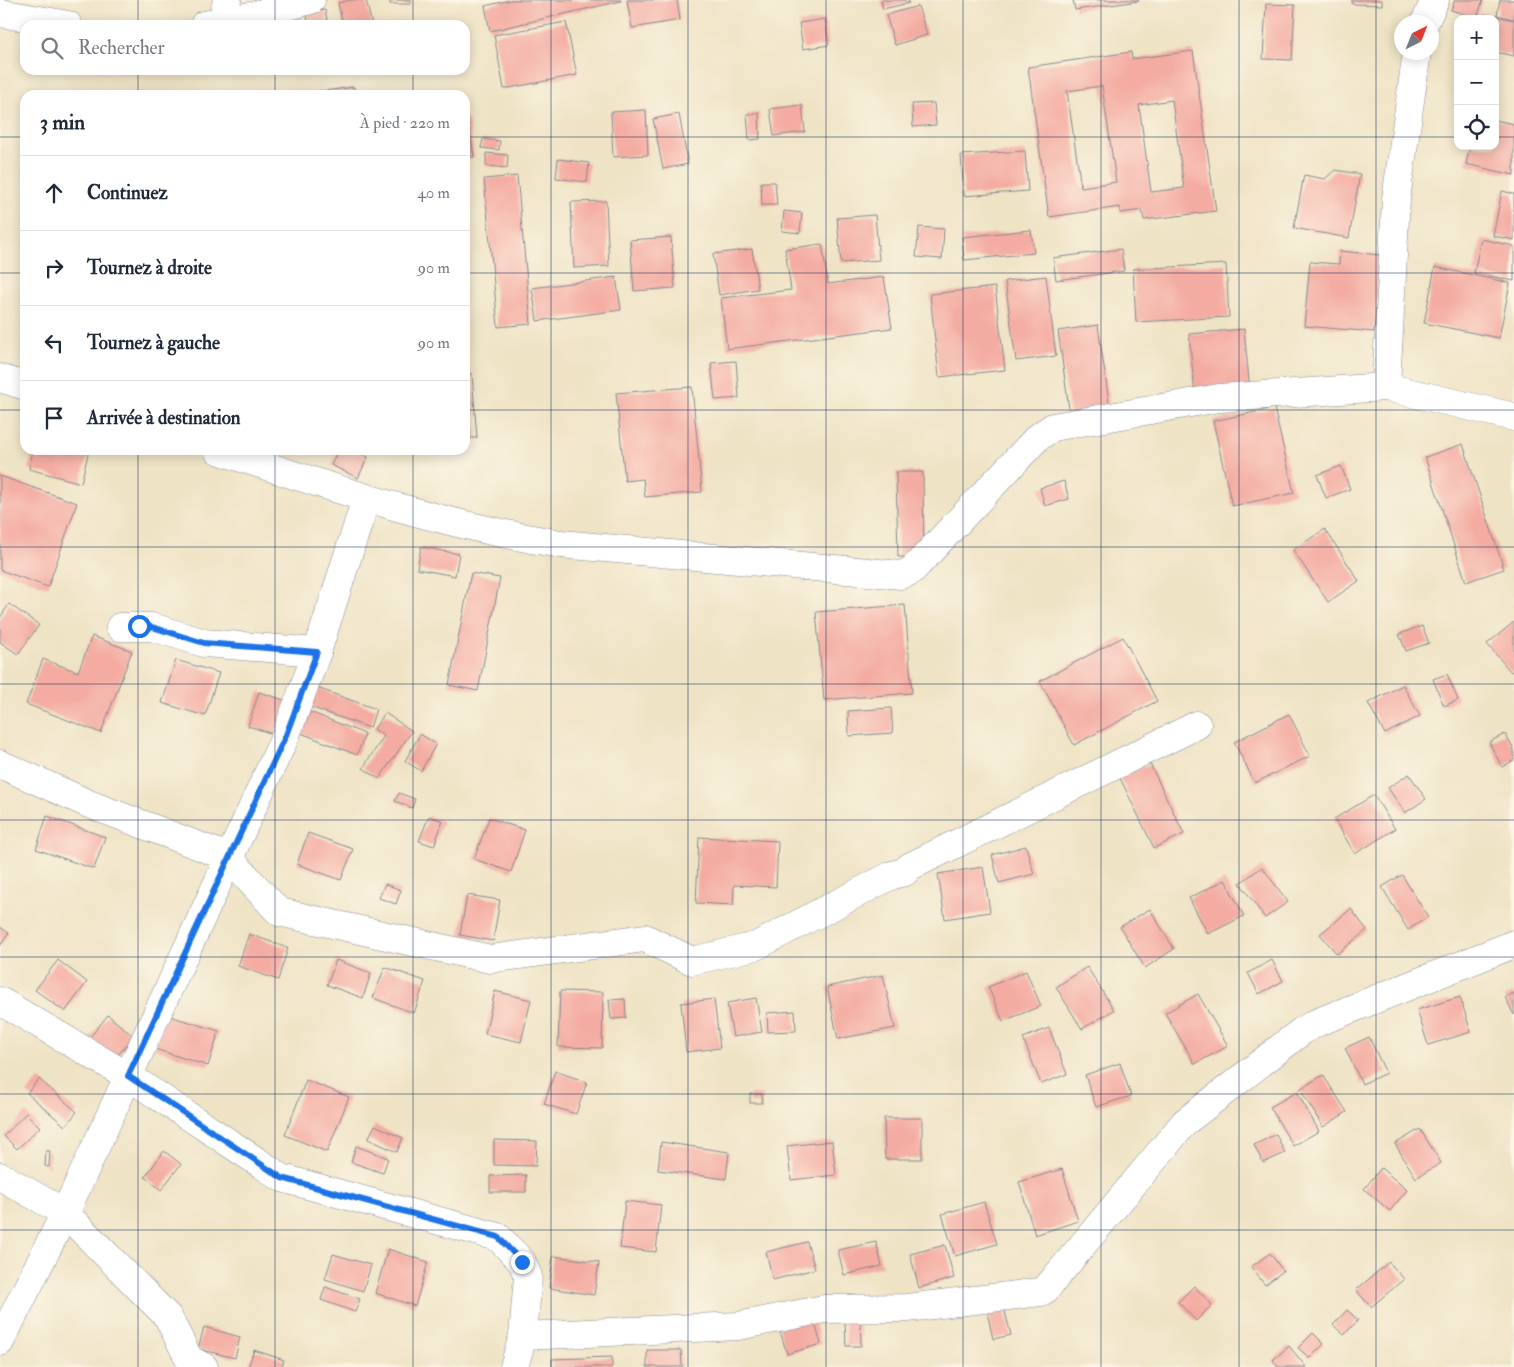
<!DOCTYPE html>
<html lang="fr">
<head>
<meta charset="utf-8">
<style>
	body { margin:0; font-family:"IM FELL Double Pica",serif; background:#f2f2f3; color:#1f2937 }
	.controls { position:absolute; right:15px; top:15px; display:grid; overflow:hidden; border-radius:10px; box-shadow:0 2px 12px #0003 }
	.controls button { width:45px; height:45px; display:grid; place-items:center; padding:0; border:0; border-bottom:1px solid #e0e1e3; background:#fff; color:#1f2937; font:25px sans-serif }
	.compass { position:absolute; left:1394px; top:15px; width:45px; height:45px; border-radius:50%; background:#fff; box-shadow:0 2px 12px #0003; rotate:43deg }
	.stop { position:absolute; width:15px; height:15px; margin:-11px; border:4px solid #1a73e8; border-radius:50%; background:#fff }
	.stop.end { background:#1a73e8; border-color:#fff; box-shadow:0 1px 5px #0008 }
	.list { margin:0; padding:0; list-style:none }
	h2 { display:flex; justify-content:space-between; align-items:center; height:65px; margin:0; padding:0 20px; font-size:21px }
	h2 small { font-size:16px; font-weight:400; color:#747a83 }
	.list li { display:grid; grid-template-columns:32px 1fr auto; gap:15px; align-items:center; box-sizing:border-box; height:75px; padding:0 20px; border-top:1px solid #e0e1e3 }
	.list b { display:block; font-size:19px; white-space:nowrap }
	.list em { font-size:16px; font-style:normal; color:#747a83 }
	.icon { flex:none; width:28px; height:28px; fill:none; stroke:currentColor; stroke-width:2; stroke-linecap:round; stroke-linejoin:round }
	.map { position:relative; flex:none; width:1514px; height:1367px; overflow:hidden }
	.search { position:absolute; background:#fff; box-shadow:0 2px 12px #0003; left:20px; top:20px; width:450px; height:55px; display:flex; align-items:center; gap:12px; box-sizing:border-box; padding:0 18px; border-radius:15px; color:#747a83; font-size:19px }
	.panel { position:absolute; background:#fff; box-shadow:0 2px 12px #0003; left:20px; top:90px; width:450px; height:365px; border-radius:15px }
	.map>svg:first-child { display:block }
</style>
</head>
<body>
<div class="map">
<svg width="1514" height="1367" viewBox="0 0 1514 1367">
	<rect width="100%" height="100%" fill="#fcf5e5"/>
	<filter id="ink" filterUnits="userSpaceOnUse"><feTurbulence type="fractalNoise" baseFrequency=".02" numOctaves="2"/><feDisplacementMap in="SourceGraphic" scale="10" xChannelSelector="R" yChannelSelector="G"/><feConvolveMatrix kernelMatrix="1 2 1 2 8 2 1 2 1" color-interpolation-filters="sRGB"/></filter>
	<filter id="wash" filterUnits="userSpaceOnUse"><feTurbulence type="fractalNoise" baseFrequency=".0096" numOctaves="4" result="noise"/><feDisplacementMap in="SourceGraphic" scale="20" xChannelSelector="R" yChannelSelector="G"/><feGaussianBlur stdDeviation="1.12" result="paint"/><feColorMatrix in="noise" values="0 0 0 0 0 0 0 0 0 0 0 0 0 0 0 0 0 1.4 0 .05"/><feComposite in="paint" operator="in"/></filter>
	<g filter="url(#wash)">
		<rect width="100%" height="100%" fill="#efe3c5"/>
		<g id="blocks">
			<!-- building -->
			<g fill="#f4aca2" fill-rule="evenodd">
				<polygon points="351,0 366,0 372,25 343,25 338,3"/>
				<rect x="390" y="0" width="21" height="4"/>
				<polygon points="510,0 621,0 621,1 490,31 485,6"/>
				<polygon points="627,0 677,0 680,20 632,28"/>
				<polygon points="881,0 908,0 909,3 883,9"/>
				<polygon points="1073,0 1138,0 1139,1 1075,10"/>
				<polygon points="1352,0 1382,0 1382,5 1352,4"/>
				<polygon points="1455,0 1483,0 1477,18 1451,10"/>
				<polygon points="1500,0 1514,0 1514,19 1497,15"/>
				<polygon points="1266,4 1295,5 1292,60 1263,59"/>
				<polygon points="918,6 927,35 895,45 886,15"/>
				<polygon points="325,10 328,25 308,25 307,13"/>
				<polygon points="1484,14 1514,20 1514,56 1495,52 1495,19 1483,19"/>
				<polygon points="825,19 829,45 803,49 799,23"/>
				<polygon points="566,22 577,75 504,89 494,35"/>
				<path d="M1193,51L1216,211L1144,220L1142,210L1120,213V207L1049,217L1028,67L1131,52L1132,59ZM1102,86L1116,182L1081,187L1067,91ZM1172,100L1184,188L1151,192L1139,105Z"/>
				<polygon points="354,87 355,95 317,95 317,92"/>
				<polygon points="934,103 936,125 913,127 912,104"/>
				<polygon points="802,105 805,132 774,136 770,109"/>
				<polygon points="646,110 648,155 613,157 611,112"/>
				<polygon points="759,113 760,139 749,140 747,114"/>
				<polygon points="679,114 688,164 663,169 653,119"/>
				<polygon points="468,119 474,157 465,158 465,120"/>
				<polygon points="1495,120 1514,124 1514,175 1466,164 1470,146 1495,146"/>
				<polygon points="483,139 500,141 499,150 481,148"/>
				<polygon points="1025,151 1028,191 964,196 961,155"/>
				<polygon points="486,153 508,155 507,168 486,166"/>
				<polygon points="558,159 589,163 587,182 556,178"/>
				<polygon points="1335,170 1360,174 1349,238 1294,228 1304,175 1325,179"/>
				<polygon points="517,176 531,324 498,327 484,179"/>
				<polygon points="761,182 775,182 777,205 762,205"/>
				<polygon points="1502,191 1514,194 1514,240 1493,236"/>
				<polygon points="606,201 609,266 574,268 571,202"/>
				<polygon points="784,211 802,213 800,233 782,231"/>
				<polygon points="875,215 879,260 841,263 837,218"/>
				<polygon points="919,227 944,229 942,259 916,257"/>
				<polygon points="1031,230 1034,253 964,260 962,237"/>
				<polygon points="671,237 675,288 634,291 630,240"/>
				<polygon points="1481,239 1514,246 1514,281 1474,273"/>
				<polygon points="822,244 828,284 884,277 892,328 727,349 721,298 791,290 785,249"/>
				<polygon points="752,249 758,289 719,295 713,254"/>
				<polygon points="1121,249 1124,271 1056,280 1053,258"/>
				<polygon points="1340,251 1381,255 1374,332 1304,326 1310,262 1339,264"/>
				<polygon points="1226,264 1229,317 1136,322 1133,269"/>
				<polygon points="1435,267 1510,283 1499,338 1424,323"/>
				<polygon points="1046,276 1056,356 1016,361 1005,281"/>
				<polygon points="616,277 621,310 537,321 532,288"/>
				<polygon points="995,287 1005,370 939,377 930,294"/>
				<polygon points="1098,325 1110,410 1070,416 1058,331"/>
				<polygon points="1244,329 1250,391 1195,396 1189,334"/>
				<polygon points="736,361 739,398 715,400 711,363"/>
				<polygon points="465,374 472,374 477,438 465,438"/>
				<polygon points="692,387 702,492 645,497 643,479 625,481 616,393"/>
				<polygon points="1274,408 1294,493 1232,506 1213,421"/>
				<polygon points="1463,444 1504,569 1466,582 1425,457"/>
				<polygon points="33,450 89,450 81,483 29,469"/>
				<polygon points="338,450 352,450 368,457 358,478 331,465"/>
				<polygon points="1341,466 1350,489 1326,498 1317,475"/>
				<polygon points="896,472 923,472 924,557 898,557"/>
				<polygon points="0,476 77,503 48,587 0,570"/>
				<polygon points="1064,481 1069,499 1045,506 1040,488"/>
				<polygon points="1325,529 1359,581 1328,602 1293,550"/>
				<polygon points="421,547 459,554 455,576 417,569"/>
				<polygon points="471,573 500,578 478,691 449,685"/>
				<polygon points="9,604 39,625 18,654 0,642 0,618"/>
				<polygon points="905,605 912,693 824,700 816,612"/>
				<polygon points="1514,622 1514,670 1511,672 1487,644"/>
				<polygon points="1422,626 1429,643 1406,651 1399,634"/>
				<polygon points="92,636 132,651 101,733 26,704 43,659 78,672"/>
				<polygon points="1123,637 1157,701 1074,745 1040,681"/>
				<polygon points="176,660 219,673 205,716 162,703"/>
				<polygon points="1447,674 1458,700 1444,706 1433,679"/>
				<polygon points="1403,685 1420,716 1385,734 1368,703"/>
				<polygon points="317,688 376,709 370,728 310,707"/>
				<polygon points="259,692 287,701 276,735 248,726"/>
				<polygon points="891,708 893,733 849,736 848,711"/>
				<polygon points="310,712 365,734 357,755 301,733"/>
				<polygon points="385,713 412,731 379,779 363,768 384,736 374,729"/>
				<polygon points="1289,714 1310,756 1255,783 1234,742"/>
				<polygon points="420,734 436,744 421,771 405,761"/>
				<polygon points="1505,734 1514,750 1514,760 1502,767 1489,742"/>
				<polygon points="1150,764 1184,834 1154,848 1120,778"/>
				<polygon points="1409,774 1426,799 1405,813 1388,788"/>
				<polygon points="399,793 415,799 412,808 395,801"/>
				<polygon points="1374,795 1395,829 1355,854 1334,819"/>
				<polygon points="47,816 105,837 94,869 36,849"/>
				<polygon points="429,816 443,821 434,846 419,841"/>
				<polygon points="489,818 525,830 511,872 474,859"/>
				<polygon points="308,833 353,849 341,880 297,864"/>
				<polygon points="699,837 778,841 776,887 734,885 733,905 696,903"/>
				<polygon points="1026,846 1034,874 999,883 992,855"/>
				<polygon points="983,867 990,912 945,919 938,874"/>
				<polygon points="1262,867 1288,902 1265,918 1240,883"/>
				<polygon points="1402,875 1428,917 1408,930 1382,887"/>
				<polygon points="1225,880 1244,916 1208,934 1189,898"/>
				<polygon points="385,884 401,890 396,904 379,898"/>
				<polygon points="467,895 500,900 493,941 460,935"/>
				<polygon points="1150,909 1174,949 1145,968 1120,927"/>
				<polygon points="1351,909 1367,930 1337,954 1320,934"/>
				<polygon points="0,927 9,933 0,946"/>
				<polygon points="249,934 288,948 278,980 238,966"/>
				<polygon points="58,960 87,982 65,1012 35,990"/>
				<polygon points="336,960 371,973 363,998 327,985"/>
				<polygon points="1272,960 1283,981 1259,994 1248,973"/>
				<polygon points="385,967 425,981 414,1013 373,998"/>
				<polygon points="1087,967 1114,1010 1082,1029 1056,987"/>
				<polygon points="1026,971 1041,1006 1003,1021 988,987"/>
				<polygon points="883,975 895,1028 838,1039 827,987"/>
				<polygon points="495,991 531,1000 521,1042 485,1034"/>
				<polygon points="560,991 603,992 602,1048 558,1047"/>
				<polygon points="1514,993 1514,1015 1505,997"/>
				<polygon points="1198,994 1228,1046 1195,1064 1165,1013"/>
				<polygon points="1460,997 1471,1032 1428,1045 1417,1010"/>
				<polygon points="756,998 762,1032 733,1037 727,1003"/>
				<polygon points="625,999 626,1018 611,1019 609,1000"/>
				<polygon points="714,999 720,1048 686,1052 681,1003"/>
				<polygon points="795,1011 796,1031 768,1032 767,1013"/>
				<polygon points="108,1015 133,1036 112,1063 86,1042"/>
				<polygon points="166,1015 219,1031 208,1066 155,1049"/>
				<polygon points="1049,1028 1067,1074 1041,1084 1023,1038"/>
				<polygon points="1369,1037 1386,1073 1362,1084 1345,1048"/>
				<polygon points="1120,1063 1131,1096 1096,1107 1085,1075"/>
				<polygon points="555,1071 587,1082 576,1114 544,1104"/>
				<polygon points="1323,1075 1347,1112 1323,1127 1300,1089"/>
				<polygon points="39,1079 77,1112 65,1126 27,1093"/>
				<polygon points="306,1080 349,1097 327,1152 285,1135"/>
				<polygon points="1297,1092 1319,1131 1293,1146 1270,1107"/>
				<rect x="750" y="1094" width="12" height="9"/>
				<polygon points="26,1113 40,1127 17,1149 4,1136"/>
				<polygon points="884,1118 922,1118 922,1159 885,1159"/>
				<polygon points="375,1125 403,1138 397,1152 368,1139"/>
				<polygon points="1420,1129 1441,1163 1416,1178 1395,1144"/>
				<polygon points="1276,1134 1285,1153 1263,1163 1254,1145"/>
				<polygon points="494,1140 537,1141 536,1166 494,1165"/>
				<polygon points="832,1141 836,1175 791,1180 787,1146"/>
				<polygon points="661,1142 729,1152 726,1179 658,1170"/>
				<polygon points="356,1146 388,1158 383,1173 351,1162"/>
				<polygon points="46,1151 50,1151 49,1167 45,1166"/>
				<polygon points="164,1151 181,1164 161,1190 145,1177"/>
				<polygon points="1381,1168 1407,1190 1390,1211 1364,1189"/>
				<polygon points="1062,1169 1078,1221 1035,1235 1019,1182"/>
				<polygon points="526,1175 526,1192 490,1192 490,1176"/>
				<polygon points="625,1201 661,1205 656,1252 620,1248"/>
				<polygon points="984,1202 997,1244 955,1256 942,1214"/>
				<polygon points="807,1242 815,1269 773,1280 766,1252"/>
				<polygon points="876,1242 882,1266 844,1275 838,1250"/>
				<polygon points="945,1245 954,1278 919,1288 910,1254"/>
				<polygon points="388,1249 428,1262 415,1306 375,1293"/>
				<polygon points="1270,1253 1283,1271 1265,1285 1251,1267"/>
				<polygon points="333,1254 371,1265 363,1291 325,1279"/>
				<polygon points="553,1256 599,1262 594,1295 549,1288"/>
				<polygon points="1389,1262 1404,1279 1371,1307 1356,1290"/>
				<polygon points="1194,1286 1212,1305 1196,1321 1178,1302"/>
				<polygon points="325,1287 360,1299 355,1312 321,1300"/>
				<polygon points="1004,1308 1011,1335 993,1339 987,1312"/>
				<polygon points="1347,1310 1358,1320 1344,1335 1333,1325"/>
				<polygon points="813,1317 821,1344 787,1354 779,1328"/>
				<polygon points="860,1320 861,1346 846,1346 845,1321"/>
				<polygon points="204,1327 240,1337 235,1358 198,1349"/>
				<polygon points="1313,1333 1324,1344 1310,1358 1298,1348"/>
				<polygon points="1289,1346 1306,1367 1278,1367 1273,1360"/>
				<polygon points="254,1350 284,1360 282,1367 248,1367"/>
				<polygon points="647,1350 681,1350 682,1367 647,1367"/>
				<polygon points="612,1357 612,1367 552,1367 552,1359"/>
			</g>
		</g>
	</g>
	<g filter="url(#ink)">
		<use href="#blocks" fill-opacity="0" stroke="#858992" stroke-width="1"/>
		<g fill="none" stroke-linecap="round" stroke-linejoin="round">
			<!-- minor casing -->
			<g stroke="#858992" stroke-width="29">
				<g id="minor">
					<polyline points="222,21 227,0"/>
					<polyline points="1425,22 1435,0"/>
					<polyline points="0,378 25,386"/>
					<polyline points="1386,387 1396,199 1417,52"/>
					<path d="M218,450C330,487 444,526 561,544L901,575L911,571L918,564L1037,438L1053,427L1219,398L1386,387L1514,417"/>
					<polyline points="120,627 152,627 204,643 317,652"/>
					<polyline points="0,764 89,804 228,857 279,912 490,959 645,938 692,961 756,946 892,875 905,872 909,867 1197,725"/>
					<polyline points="0,1001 128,1076 282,1178 498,1237 522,1262 528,1276 523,1336 514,1367"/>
					<polyline points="0,1176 65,1213 168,1317 189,1359 204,1367"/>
					<polyline points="523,1336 738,1326 824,1309 907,1308 1041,1292 1046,1289 1185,1122 1302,1031 1316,1023 1514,944"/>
					<polyline points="0,1342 65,1213 286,735 317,652 366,499"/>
				</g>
			</g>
			<!-- tertiary casing -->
			<g stroke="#858992" stroke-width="29">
				<g id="tertiary">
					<polyline points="0,13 68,25"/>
					<polyline points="204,25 255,15 311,0"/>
				</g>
			</g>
			<!-- minor -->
			<use href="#minor" stroke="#fff" stroke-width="28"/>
			<!-- tertiary -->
			<use href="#tertiary" stroke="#fff" stroke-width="28"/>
		</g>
	</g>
	<g fill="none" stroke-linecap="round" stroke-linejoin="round" filter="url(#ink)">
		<!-- route -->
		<polyline stroke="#1a73e8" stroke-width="6" points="139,626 152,627 204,643 317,652 286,735 128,1076 282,1178 498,1237 522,1262"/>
	</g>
	<!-- grid -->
	<path fill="none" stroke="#1b2f5e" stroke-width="1" stroke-opacity="0.55" d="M138,0V25M275,0V25M413,0V25M551,0V1367M688,0V1367M826,0V1367M963,0V1367M1101,0V1367M1239,0V1367M1376,0V1367M138,70V95M275,70V95M413,70V95M0,137H25M465,137H1458M1495,137H1514M0,273H25M465,273H1514M0,410H25M465,410H1514M138,450V1367M275,450V1367M413,450V1367M0,547H1514M0,684H1514M0,820H1514M0,957H1514M0,1094H1514M0,1230H1514"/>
</svg>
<div class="controls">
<button>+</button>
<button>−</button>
<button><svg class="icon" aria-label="locate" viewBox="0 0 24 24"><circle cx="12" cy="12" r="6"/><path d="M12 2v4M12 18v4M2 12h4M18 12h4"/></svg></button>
</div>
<svg class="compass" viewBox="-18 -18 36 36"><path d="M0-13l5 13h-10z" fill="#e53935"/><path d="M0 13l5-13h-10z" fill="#747a83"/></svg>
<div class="stop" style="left:139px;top:626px"></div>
<div class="stop end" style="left:522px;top:1262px"></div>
<div class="search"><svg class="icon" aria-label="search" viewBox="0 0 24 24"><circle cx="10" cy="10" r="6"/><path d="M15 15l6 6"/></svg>Rechercher</div>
<section class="panel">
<h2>3 min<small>À pied · 220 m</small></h2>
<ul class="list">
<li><svg class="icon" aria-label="ahead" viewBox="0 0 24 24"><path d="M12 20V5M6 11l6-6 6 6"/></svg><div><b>Continuez</b></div><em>40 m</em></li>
<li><svg class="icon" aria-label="right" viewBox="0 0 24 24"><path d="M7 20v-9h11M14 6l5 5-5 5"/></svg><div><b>Tournez à droite</b></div><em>90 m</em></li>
<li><svg class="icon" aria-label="left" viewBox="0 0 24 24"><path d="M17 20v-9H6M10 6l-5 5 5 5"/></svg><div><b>Tournez à gauche</b></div><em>90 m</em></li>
<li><svg class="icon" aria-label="arrive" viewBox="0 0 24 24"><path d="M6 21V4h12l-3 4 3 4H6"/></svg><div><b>Arrivée à destination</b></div></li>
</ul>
</section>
</div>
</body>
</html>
